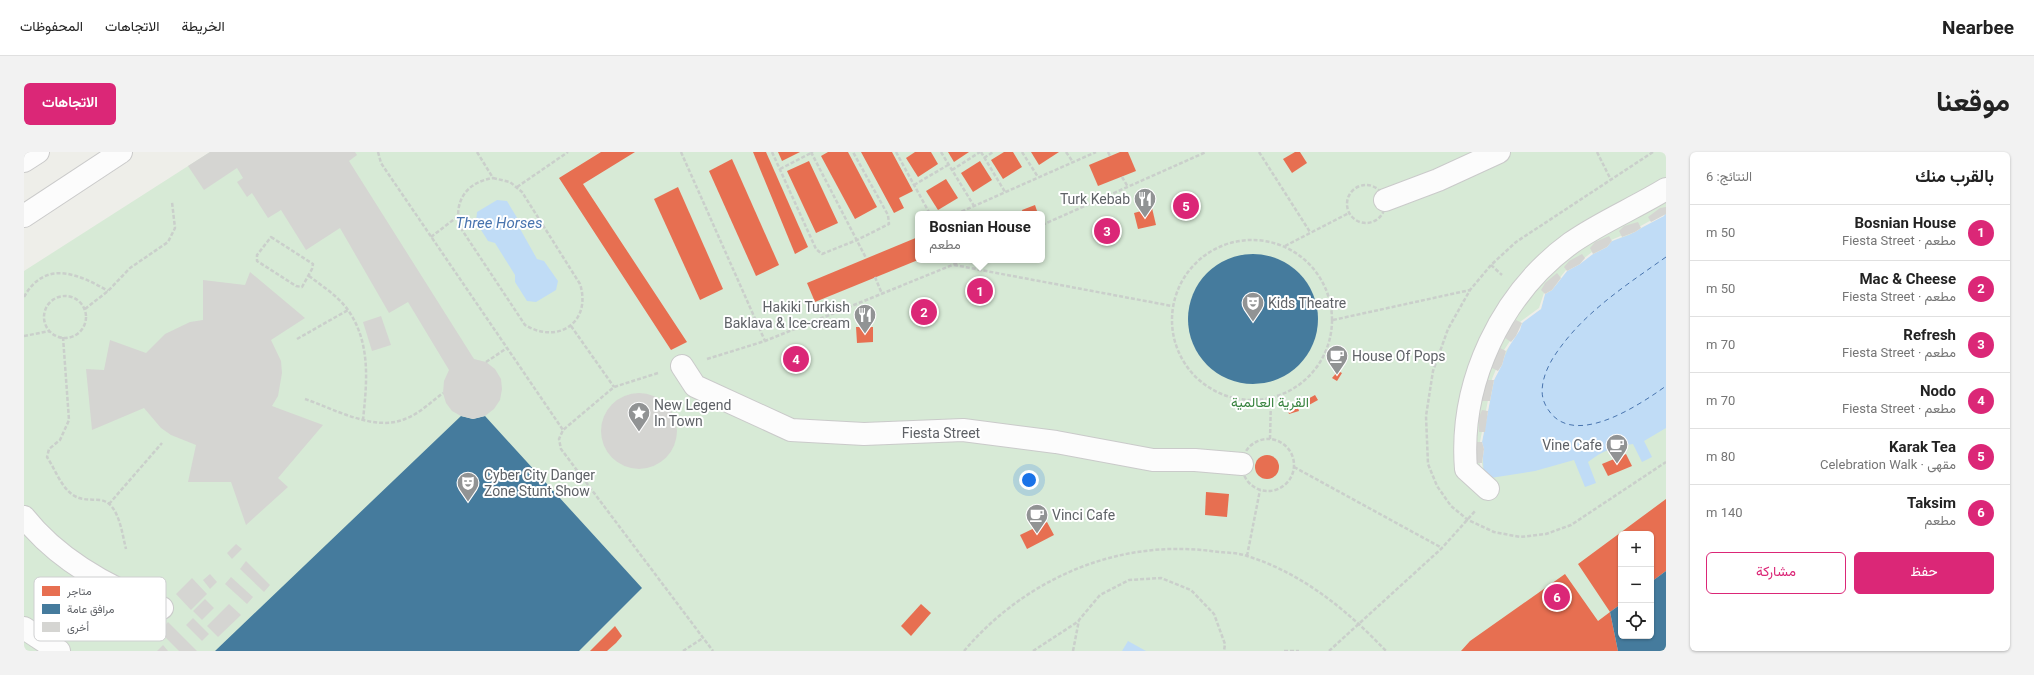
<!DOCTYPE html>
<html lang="ar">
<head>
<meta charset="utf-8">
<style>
	body { margin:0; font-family:Roboto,Vazirmatn,sans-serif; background:#f2f2f2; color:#222; direction:rtl }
	.controls { position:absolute; right:12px; bottom:12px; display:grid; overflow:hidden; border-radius:6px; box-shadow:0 1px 3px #0004 }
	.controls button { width:36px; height:36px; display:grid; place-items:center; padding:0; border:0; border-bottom:1px solid #e0e0e0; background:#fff; color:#222; font:20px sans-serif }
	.you { position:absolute; left:1005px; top:328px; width:14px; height:14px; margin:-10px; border:3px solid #fff; border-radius:50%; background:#1a73e8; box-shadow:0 0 0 6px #1a73e833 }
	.badge { display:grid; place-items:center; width:26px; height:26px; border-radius:50%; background:#db2777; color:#fff; font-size:13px; font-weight:700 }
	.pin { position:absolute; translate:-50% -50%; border:2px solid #fff; box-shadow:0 1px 4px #0006 }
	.popup { position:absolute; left:891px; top:59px; width:130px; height:52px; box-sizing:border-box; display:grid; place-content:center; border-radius:6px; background:#fff; filter:drop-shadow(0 1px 3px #0005); font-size:13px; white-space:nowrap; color:#767676 }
	.popup b { font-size:15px; color:#222 }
	.popup::after { content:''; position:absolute; left:50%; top:100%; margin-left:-8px; border:8px solid transparent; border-top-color:#fff }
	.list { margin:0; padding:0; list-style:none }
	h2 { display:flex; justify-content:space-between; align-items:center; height:52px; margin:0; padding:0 16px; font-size:17px }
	h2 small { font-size:13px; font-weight:400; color:#767676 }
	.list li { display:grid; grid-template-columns:26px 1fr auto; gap:12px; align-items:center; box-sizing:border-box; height:56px; padding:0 16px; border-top:1px solid #e0e0e0 }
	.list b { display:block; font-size:15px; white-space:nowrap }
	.list p { margin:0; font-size:13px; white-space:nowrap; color:#767676 }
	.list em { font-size:13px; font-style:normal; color:#767676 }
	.actions { display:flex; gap:8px; padding:12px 16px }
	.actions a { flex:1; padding:9px 0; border:1px solid #db2777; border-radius:6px; text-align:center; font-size:14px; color:#db2777 }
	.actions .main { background:#db2777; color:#fff }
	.icon { flex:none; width:22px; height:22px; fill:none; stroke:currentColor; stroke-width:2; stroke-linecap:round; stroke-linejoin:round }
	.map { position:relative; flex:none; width:1642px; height:499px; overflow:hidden; direction:ltr; border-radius:6px }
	header { display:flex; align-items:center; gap:24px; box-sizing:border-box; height:56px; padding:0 20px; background:#fff; border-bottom:1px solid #e0e0e0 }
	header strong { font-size:19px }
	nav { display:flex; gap:22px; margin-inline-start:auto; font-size:14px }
	.intro { display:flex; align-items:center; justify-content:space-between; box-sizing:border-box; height:96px; padding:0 24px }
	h1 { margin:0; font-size:28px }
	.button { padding:10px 18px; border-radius:6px; background:#db2777; color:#fff; font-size:14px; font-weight:700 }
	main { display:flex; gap:24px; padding:0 24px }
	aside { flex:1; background:#fff; border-radius:6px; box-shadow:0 1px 3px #0004 }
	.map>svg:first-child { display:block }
</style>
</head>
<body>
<header>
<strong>Nearbee</strong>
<nav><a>الخريطة</a><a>الاتجاهات</a><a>المحفوظات</a></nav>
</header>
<div class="intro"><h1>موقعنا</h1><a class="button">الاتجاهات</a></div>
<main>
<aside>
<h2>بالقرب منك<small>النتائج: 6</small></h2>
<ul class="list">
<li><span class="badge">1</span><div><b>Bosnian House</b><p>مطعم · Fiesta Street</p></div><em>50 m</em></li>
<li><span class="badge">2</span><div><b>Mac &amp; Cheese</b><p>مطعم · Fiesta Street</p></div><em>50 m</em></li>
<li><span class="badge">3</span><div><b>Refresh</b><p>مطعم · Fiesta Street</p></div><em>70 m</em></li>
<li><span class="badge">4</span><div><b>Nodo</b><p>مطعم · Fiesta Street</p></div><em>70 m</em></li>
<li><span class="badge">5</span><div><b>Karak Tea</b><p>مقهى · Celebration Walk</p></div><em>80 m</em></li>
<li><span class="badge">6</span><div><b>Taksim</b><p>مطعم</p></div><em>140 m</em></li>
</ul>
<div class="actions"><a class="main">حفظ</a><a>مشاركة</a></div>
</aside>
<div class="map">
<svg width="1642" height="499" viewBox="0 0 1642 499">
	<rect width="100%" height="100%" fill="#eeeee9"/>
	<!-- green -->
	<path fill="#d7ead6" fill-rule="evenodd" d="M186,0H1642V499H0V119ZM894,62H1018V108H894ZM1597,382H1627V484H1597Z"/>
	<!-- water -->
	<g fill="#c0dcf6">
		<polygon points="473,48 483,49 495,69 495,75 513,107 520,109 534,129 532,138 512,150 503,149 491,130 491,123 471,91 464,89 452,70 453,60"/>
		<path d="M1642,62V276L1620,289L1628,305L1618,310L1609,292C1591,294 1578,299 1564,310L1572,331L1561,335L1550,308L1511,319L1460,327L1458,290L1470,228L1487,190L1501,167L1517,157L1521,142L1528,138L1543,119L1556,112L1561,106L1583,95L1588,89L1605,83Z"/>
		<polygon points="1104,489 1122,499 1098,499"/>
	</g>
	<!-- pier -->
	<polygon fill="#eeeee9" points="1642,60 1640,64 1617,76 1611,80 1588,89 1583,95 1569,102 1556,112 1543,119 1528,138 1521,142 1517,157 1498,171 1496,178 1482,199 1478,213 1470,228 1458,290 1460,297 1458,311 1460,327 1458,328 1456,311 1458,297 1456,290 1468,227 1480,198 1494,177 1496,170 1515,156 1520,141 1527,137 1542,118 1549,115 1568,100 1582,93 1587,88 1604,81"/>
	<!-- shops -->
	<g fill="#e76f51">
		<polygon points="577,0 611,0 559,32 663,190 647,198 535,26"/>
		<polygon points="729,0 742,0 784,95 771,102"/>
		<polygon points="754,0 776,0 758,9"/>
		<polygon points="804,0 824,0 853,55 831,67 797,4"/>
		<polygon points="837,0 868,0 889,39 875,46 880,56 870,61"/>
		<polygon points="891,0 907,0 914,12 894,25 882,6"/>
		<polygon points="924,0 945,0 930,10"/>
		<polygon points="980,0 989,0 998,15 979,27 967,8"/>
		<polygon points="1007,0 1035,0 1015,13"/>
		<polygon points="1096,0 1104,0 1112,19 1074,34 1065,13"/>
		<polygon points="1271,0 1276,0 1283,11 1268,21 1259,7"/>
		<polygon points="708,7 755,113 732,124 685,19"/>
		<polygon points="785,9 814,71 792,81 763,19"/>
		<polygon points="956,9 968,28 949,40 937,21"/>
		<polygon points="922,27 934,46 914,58 902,39"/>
		<polygon points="654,35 699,137 676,148 630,47"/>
		<polygon points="1169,44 1173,60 1155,65 1151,49"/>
		<polygon points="1011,53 1013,59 1006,62 999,62 998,58"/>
		<polygon points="1128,56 1132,73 1114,77 1110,61"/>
		<polygon points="1090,69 1094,86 1076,91 1072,73"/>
		<polygon points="894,85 894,108 791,150 783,131"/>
		<polygon points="966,129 966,147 947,148 947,130"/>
		<polygon points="907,151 910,167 894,169 891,153"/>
		<polygon points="832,175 849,175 849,190 833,191"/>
		<polygon points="779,198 780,214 766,215 765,199"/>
		<polygon points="1314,219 1318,221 1313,229 1308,226"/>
		<polygon points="1291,243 1294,248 1285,253 1282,248"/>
		<polygon points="1273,253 1275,259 1265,262 1263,256"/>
		<polygon points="1602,302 1608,314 1584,324 1578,312"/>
		<circle cx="1243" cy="315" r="12"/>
		<polygon points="1182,340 1205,342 1203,365 1181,363"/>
		<polygon points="1642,347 1642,419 1627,430 1627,382 1597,382 1597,452 1586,460 1594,499 1437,499 1446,489 1541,422 1574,469 1586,460 1554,412"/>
		<polygon points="1023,370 1030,383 1003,397 996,383"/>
		<polygon points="897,452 907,461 887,484 877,474"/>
		<polygon points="591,474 598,484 592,491 583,499 566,499"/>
	</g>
	<!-- public -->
	<g fill="#457b9d">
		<circle cx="1229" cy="167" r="65"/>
		<polygon points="437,264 449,267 461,264 618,436 555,499 191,499"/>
		<polygon points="1642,419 1642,499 1594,499 1586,460 1597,452 1597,484 1627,484 1627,430"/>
	</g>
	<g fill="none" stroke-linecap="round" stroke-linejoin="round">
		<!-- ferry -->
		<path stroke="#4874ae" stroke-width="1" stroke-dasharray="5 4" stroke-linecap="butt" d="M1642,105C1601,134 1557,162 1529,206C1521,219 1514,238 1521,252C1544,301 1614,254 1642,234"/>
	</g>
	<!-- building -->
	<g fill="#d5d5d2">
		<polygon points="186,0 331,0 333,3 325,9 450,207 462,210 471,217 477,227 478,237 476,248 470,257 461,264 449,267 437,264 428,259 422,251 419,241 420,229 425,218 384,150 365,161 316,76 282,98 257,58 244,66 228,41 223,45 213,30 219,26 213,16 180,38 164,14"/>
		<polygon points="1642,55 1642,62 1627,70 1624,65 1636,56"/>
		<polygon points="1614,70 1617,76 1611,80 1598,85 1595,79 1600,74"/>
		<polygon points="1585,84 1588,89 1583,95 1569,102 1566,96 1571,90"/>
		<polygon points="1558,102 1561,106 1556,112 1543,119 1540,115 1545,109"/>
		<polygon points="226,120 281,166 247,188 257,209 258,221 254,244 248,254 299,273 254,326 264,335 222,373 207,330 164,330 172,293 147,283 137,276 120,256 68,278 62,217 80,218 86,188 122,201 141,182 166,170 179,168 179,128 221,133"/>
		<polygon points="1533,121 1537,126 1528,138 1521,142 1517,138 1521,131"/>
		<polygon points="357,164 367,193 348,199 339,170"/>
		<polygon points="1492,168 1498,171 1492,184 1487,190 1481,186 1483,179"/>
		<polygon points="1476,196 1482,199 1478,213 1474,219 1468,216 1469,209"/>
		<polygon points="1462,228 1470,228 1466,249 1458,249"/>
		<circle cx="615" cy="279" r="38"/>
		<polygon points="1458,258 1464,259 1461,280 1455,280 1455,265"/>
		<polygon points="1452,290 1458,290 1460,297 1458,311 1452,311"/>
		<polygon points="212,392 218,397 208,407 203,401"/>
		<polygon points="222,409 246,433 240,440 216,417"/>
		<polygon points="186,422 193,430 186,437 179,428"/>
		<polygon points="207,425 229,445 223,452 201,432"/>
		<polygon points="168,426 183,442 167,458 152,442"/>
		<polygon points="181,447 190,456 178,468 169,459"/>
		<polygon points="205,452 217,463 194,485 183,474"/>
		<polygon points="169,466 185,482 178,489 162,473"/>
		<polygon points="144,470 173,499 155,499 136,480"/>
		<polygon points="139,493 144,499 133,499"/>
	</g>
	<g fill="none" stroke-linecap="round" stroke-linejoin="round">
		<!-- minor casing -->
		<g stroke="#cacaca" stroke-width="24">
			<g id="minor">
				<polyline points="0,9 14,0"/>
				<polyline points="1361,48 1414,28 1475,0"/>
				<polyline points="0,64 97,0"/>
				<polyline points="658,214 671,234 767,278 840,282 939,278 1032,290 1129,308 1171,308 1218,312"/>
				<path d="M1464,337L1442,317C1435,231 1477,142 1547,91C1577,70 1611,56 1642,37"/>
				<path d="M0,365C34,408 87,437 138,456"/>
				<polyline points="0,476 35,499"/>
			</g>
		</g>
		<!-- path -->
		<g stroke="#cacfcb" stroke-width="2.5" stroke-dasharray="4 2" stroke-linecap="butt">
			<polyline points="354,0 357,11 361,17 539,278"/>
			<polyline points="453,0 469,26"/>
			<polyline points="657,0 741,189"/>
			<polyline points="748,0 792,97 798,102 833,88 865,72 864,63 829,0"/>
			<polyline points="787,0 842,106"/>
			<polyline points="872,0 906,62"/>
			<polyline points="917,0 950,54"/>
			<polyline points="957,0 981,40"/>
			<polyline points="998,0 1014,25"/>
			<polyline points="1042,0 1049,10"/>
			<polyline points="1084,0 1086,4"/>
			<polyline points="1235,0 1286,80"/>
			<polyline points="1573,0 1587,28"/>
			<polyline points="1629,0 1492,90 1467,113 1446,138 1424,177 1409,219 1402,264 1404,312 1413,334 1427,354 1444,368 1470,380 1496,385 1522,382 1547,373 1642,310"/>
			<polyline points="960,6 969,0"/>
			<polyline points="756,17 789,0"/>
			<polyline points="928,18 956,0"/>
			<polyline points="1098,25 1104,35"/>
			<path d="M469,26L486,30L498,40L556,132C568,170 534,193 501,173L436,75C429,49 443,30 469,26Z"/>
			<polyline points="890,33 924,13"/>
			<circle cx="1342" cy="52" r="19"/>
			<polyline points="493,35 544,0"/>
			<polyline points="932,62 1072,0"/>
			<polyline points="1018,73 1182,0"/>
			<polygon points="247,85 289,112 288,117 278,135 272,134 233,109 233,103"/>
			<polyline points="407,85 433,65"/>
			<circle cx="1228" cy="168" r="80"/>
			<polyline points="1261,94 1325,61"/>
			<polyline points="930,113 1148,154"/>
			<polyline points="1467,113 1478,123"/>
			<path d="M285,124C298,134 314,144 324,158C347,191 343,230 339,268"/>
			<polyline points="851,125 858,142"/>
			<circle cx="41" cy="165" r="21"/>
			<path d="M0,145C21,107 55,122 84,139"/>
			<polyline points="61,157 84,139 106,116 144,90 151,76 148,50"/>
			<polyline points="1309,168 1446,138"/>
			<polyline points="547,174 590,235"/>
			<polyline points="0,184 26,179"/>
			<path d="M39,185L45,268L36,288L25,297L23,305C31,317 37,335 49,343C58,349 67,347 76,348C95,350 98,382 102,397"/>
			<polyline points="273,187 324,158"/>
			<polyline points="683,207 741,189 941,108"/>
			<polyline points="462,210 483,196"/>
			<polyline points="634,221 590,235 539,278 535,287 537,297 689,499"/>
			<path d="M281,247C310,257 351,280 381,267C395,262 407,250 419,241"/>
			<polyline points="1246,287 1247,247"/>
			<circle cx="1244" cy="313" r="26"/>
			<polyline points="1270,315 1418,396"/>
			<polyline points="85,352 138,291"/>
			<polyline points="1223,404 1236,338"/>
			<polyline points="659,499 679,486"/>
			<path d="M940,499C1001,427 1093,387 1187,399C1199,401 1212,400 1223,404C1278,421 1323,458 1362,499"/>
			<polyline points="1009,499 1055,469"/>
			<polyline points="1049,499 1055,468 1076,443 1105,428 1137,426 1167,438 1190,462 1201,492 1200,499"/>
			<polyline points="1260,499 1275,499"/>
			<polyline points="1305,499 1418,396 1452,358"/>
		</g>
		<!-- minor -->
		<use href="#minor" stroke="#fcfcfc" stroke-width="22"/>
	</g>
	<!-- icons -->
	<defs>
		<g id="restaurant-pin" transform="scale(1.15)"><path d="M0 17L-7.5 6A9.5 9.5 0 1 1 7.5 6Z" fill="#919394" stroke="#fff"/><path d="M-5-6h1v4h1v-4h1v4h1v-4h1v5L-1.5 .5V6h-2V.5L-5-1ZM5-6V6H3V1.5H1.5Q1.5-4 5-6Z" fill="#fff"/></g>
		<g id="theatre-pin" transform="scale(1.15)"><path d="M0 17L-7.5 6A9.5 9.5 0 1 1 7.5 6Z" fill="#919394" stroke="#fff"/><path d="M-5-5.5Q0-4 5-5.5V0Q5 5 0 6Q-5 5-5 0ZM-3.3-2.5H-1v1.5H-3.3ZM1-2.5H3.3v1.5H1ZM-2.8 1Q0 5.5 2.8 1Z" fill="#fff"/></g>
		<g id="cafe-pin" transform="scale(1.15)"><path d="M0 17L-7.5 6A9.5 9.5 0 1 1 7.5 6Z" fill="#919394" stroke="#fff"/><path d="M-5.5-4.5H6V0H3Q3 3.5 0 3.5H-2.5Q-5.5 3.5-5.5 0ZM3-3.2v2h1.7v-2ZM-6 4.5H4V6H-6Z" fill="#fff"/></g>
		<g id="sight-pin" transform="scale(1.15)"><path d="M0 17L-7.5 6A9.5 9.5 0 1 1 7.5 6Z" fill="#919394" stroke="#fff"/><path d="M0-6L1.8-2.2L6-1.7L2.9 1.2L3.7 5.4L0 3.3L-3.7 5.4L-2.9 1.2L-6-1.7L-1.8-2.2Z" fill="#fff"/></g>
	</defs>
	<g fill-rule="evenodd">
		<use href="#restaurant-pin" x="1121" y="47"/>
		<use href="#theatre-pin" x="1229" y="151"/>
		<use href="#restaurant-pin" x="841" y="163"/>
		<use href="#cafe-pin" x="1313" y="204"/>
		<use href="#sight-pin" x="615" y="261"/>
		<use href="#cafe-pin" x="1593" y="293"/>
		<use href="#theatre-pin" x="444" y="331"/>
		<use href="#cafe-pin" x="1013" y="363"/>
	</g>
	<g text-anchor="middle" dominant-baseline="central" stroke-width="4" stroke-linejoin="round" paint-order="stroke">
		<!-- poi labels -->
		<g font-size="14" fill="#5f6267" stroke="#fff" text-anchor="start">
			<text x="1106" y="47" text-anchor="end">Turk Kebab</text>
			<text x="1244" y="151">Kids Theatre</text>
			<text x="826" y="155" text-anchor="end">Hakiki Turkish<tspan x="826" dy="16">Baklava &amp; Ice-cream</tspan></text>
			<text x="1328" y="204">House Of Pops</text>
			<text x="630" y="253">New Legend<tspan x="630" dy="16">In Town</tspan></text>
			<text x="1578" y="293" text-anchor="end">Vine Cafe</text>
			<text x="460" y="323">Cyber City Danger<tspan x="460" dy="16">Zone Stunt Show</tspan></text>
			<text x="1028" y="363">Vinci Cafe</text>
		</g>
		<!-- park labels -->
		<g font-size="14" fill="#398440" stroke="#fff">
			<text x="1246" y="250">القرية العالمية</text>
		</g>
		<!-- street labels -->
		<g font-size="14" fill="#5f6267" stroke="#fff">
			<text x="917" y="281">Fiesta Street</text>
		</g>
		<!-- water labels -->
		<g font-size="15" font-style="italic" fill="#4874ae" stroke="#fff">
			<text x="475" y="71">Three Horses</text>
		</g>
	</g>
	<!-- legend -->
	<rect x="10" y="425" width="132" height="64" rx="6" fill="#fff" stroke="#cfd0d1" stroke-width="1"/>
	<rect x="18" y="434" width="18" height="10" fill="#e76f51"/>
	<rect x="18" y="452" width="18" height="10" fill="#457b9d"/>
	<rect x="18" y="470" width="18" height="10" fill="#d5d5d2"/>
	<g font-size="11" fill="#5f6267">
		<text x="43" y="443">متاجر</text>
		<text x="43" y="461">مرافق عامة</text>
		<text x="43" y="479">أخرى</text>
	</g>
</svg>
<div class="controls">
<button>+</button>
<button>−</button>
<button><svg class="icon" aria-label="locate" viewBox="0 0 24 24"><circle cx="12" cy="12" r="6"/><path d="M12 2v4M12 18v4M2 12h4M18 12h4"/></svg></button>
</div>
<div class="you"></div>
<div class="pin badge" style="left:956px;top:139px">1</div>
<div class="popup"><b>Bosnian House</b>مطعم</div>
<div class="pin badge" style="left:900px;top:160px">2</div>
<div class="pin badge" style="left:1083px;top:79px">3</div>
<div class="pin badge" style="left:772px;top:207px">4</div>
<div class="pin badge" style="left:1162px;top:54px">5</div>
<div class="pin badge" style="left:1533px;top:445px">6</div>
</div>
</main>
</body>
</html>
